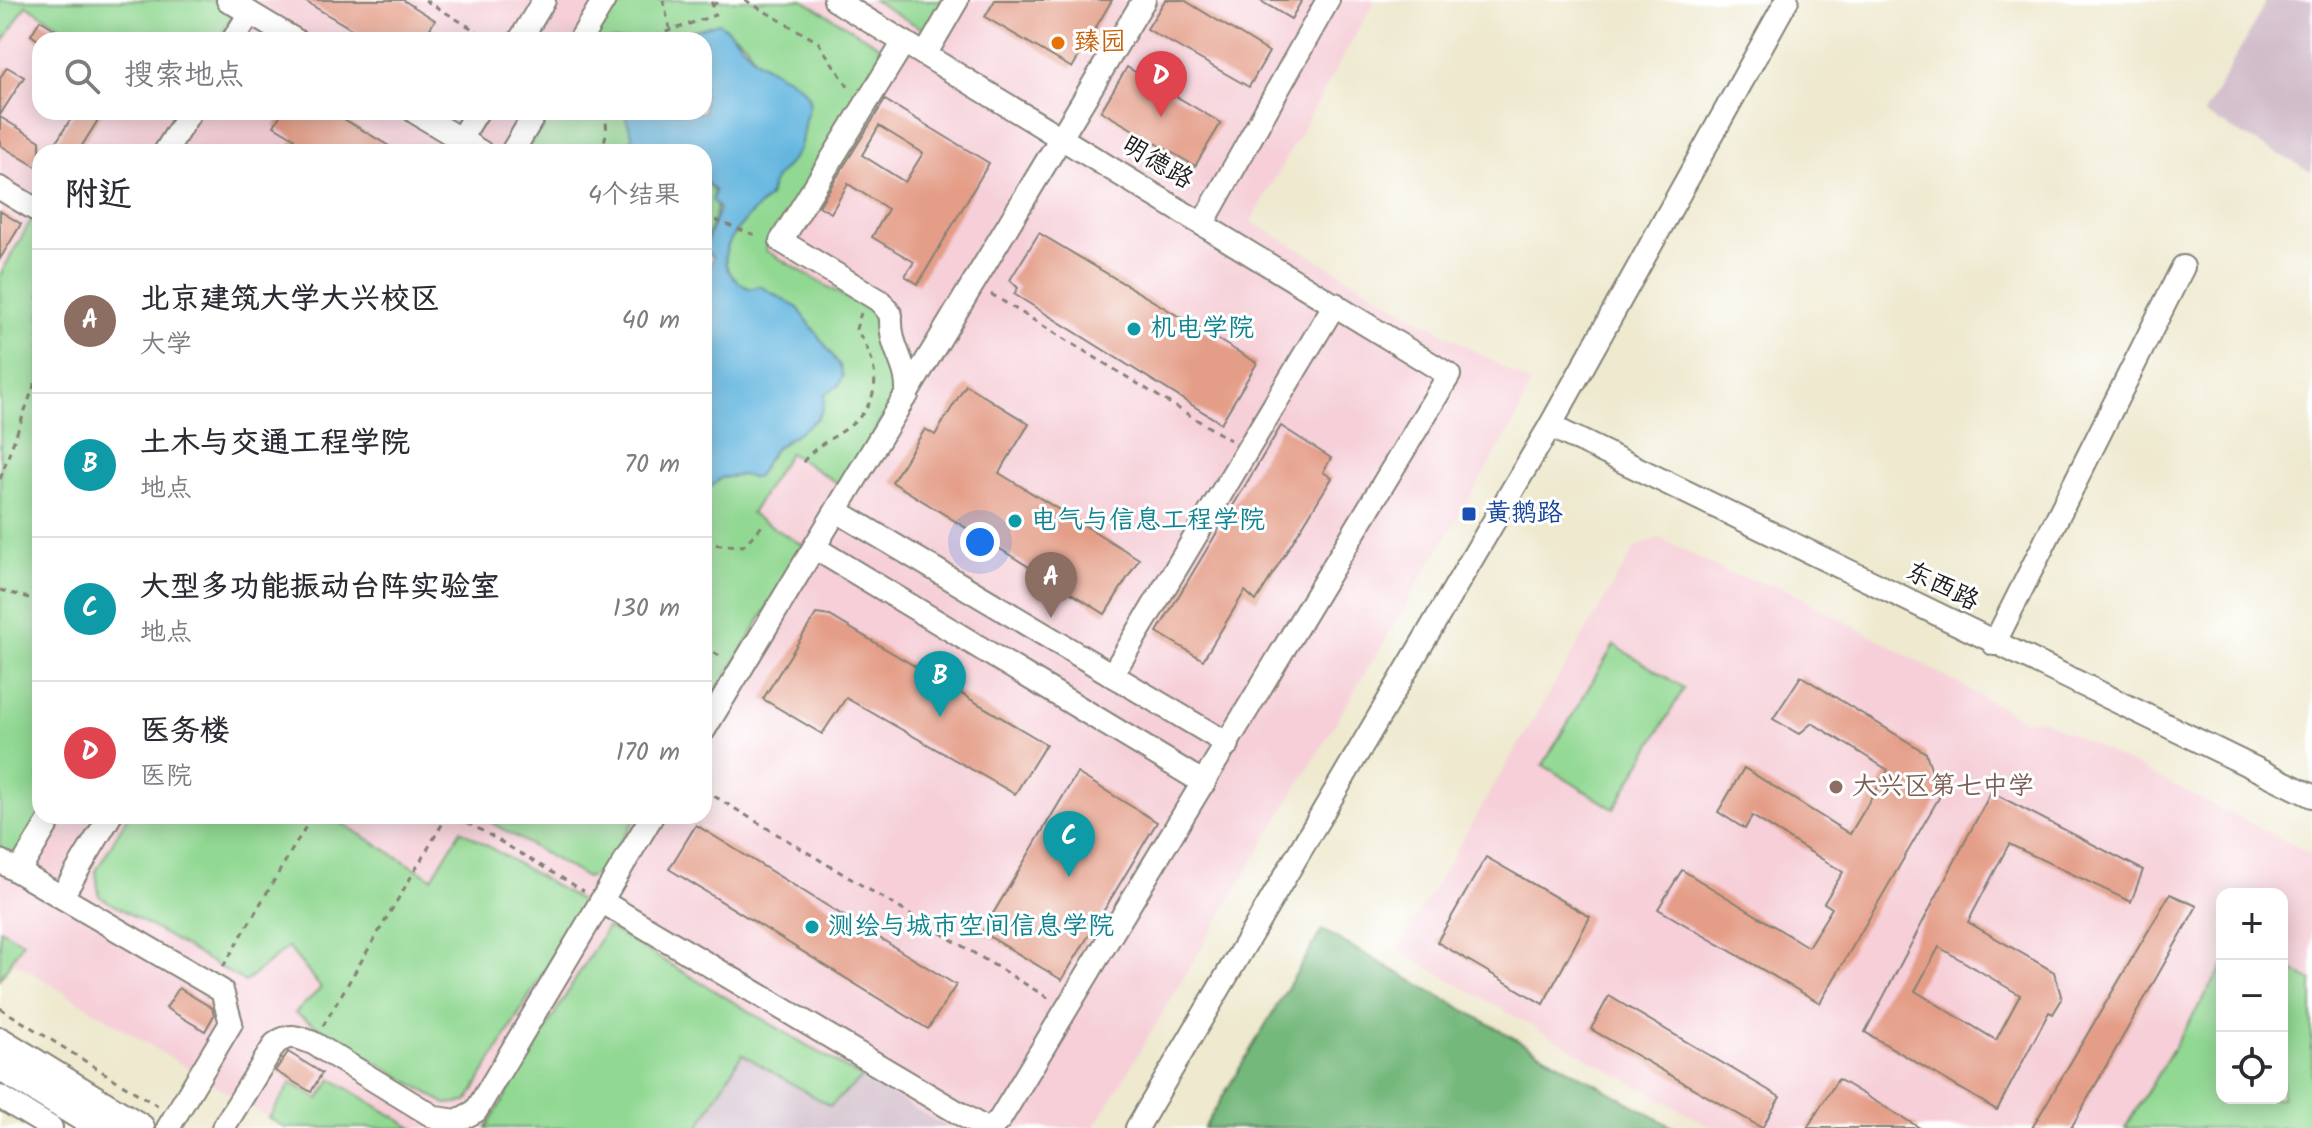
<!DOCTYPE html>
<html lang="zh">
<head>
<meta charset="utf-8">
<style>
	body { margin:0; font-family:Kalam,"LXGW WenKai TC",sans-serif; background:#f2f2f3; color:#2b2b33 }
	.controls { position:absolute; right:24px; bottom:24px; display:grid; overflow:hidden; border-radius:16px; box-shadow:0 4px 20px #0003 }
	.controls button { width:72px; height:72px; display:grid; place-items:center; padding:0; border:0; border-bottom:2px solid #e1e1e2; background:#fff; color:#2b2b33; font:40px sans-serif }
	.you { position:absolute; left:980px; top:542px; width:28px; height:28px; margin:-20px; border:6px solid #fff; border-radius:50%; background:#1a73e8; box-shadow:0 0 0 12px #1a73e833 }
	.badge { display:grid; place-items:center; width:52px; height:52px; border-radius:50%; background:#c8321e; color:#fff; font-size:26px; font-weight:700 }
	.pin { position:absolute; translate:-50% -66px; filter:drop-shadow(0 2px 4px #0008) }
	.pin::after { content:''; position:absolute; top:42px; width:28px; height:24px; background:inherit; clip-path:polygon(0 0,100% 0,50% 100%) }
	.list { margin:0; padding:0; list-style:none }
	h2 { display:flex; justify-content:space-between; align-items:center; height:104px; margin:0; padding:0 32px; font-size:34px }
	h2 small { font-size:26px; font-weight:400; color:#7c7c81 }
	.list li { display:grid; grid-template-columns:52px 1fr auto; gap:24px; align-items:center; box-sizing:border-box; height:144px; padding:0 32px; border-top:2px solid #e1e1e2 }
	.list b { display:block; font-size:30px; white-space:nowrap }
	.list p { margin:0; font-size:26px; white-space:nowrap; color:#7c7c81 }
	.list em { font-size:26px; font-style:normal; color:#7c7c81 }
	.icon { flex:none; width:44px; height:44px; fill:none; stroke:currentColor; stroke-width:2; stroke-linecap:round; stroke-linejoin:round }
	.map { position:relative; flex:none; width:2312px; height:1128px; overflow:hidden }
	.search { position:absolute; background:#fff; box-shadow:0 4px 20px #0003; left:32px; top:32px; width:680px; height:88px; display:flex; align-items:center; gap:20px; box-sizing:border-box; padding:0 28px; border-radius:24px; color:#7c7c81; font-size:30px }
	.panel { position:absolute; background:#fff; box-shadow:0 4px 20px #0003; left:32px; top:144px; width:680px; height:680px; border-radius:24px }
	.map>svg:first-child { display:block }
</style>
</head>
<body>
<div class="map">
<svg width="2312" height="1128" viewBox="0 0 2312 1128">
	<rect width="100%" height="100%" fill="#fff"/>
	<filter id="ink" filterUnits="userSpaceOnUse"><feTurbulence type="fractalNoise" baseFrequency=".0125" numOctaves="2"/><feDisplacementMap in="SourceGraphic" scale="16" xChannelSelector="R" yChannelSelector="G"/><feConvolveMatrix kernelMatrix="1 2 1 2 8 2 1 2 1" color-interpolation-filters="sRGB"/></filter>
	<filter id="wash" filterUnits="userSpaceOnUse"><feTurbulence type="fractalNoise" baseFrequency=".006" numOctaves="4" result="noise"/><feDisplacementMap in="SourceGraphic" scale="32" xChannelSelector="R" yChannelSelector="G"/><feGaussianBlur stdDeviation="1.8" result="paint"/><feColorMatrix in="noise" values="0 0 0 0 0 0 0 0 0 0 0 0 0 0 0 0 0 1.4 0 .05"/><feComposite in="paint" operator="in"/></filter>
	<g filter="url(#wash)">
		<rect width="100%" height="100%" fill="#eee9cf"/>
		<!-- built -->
		<g fill="#f6cfd8" fill-rule="evenodd">
			<path d="M0,0H1375L1251,221L1530,383L1516,420L1094,1128H285L0,953ZM40,40H704V112H40ZM40,152H704V816H40Z"/>
			<path d="M1659,538L1730,574L1786,589L2026,721L2041,719L2312,854V1128H1712L1397,950L1635,548ZM2222,894H2282V1098H2222Z"/>
		</g>
		<!-- industrial -->
		<g fill="#d1bdca">
			<polygon points="2267,0 2312,0 2312,172 2204,114"/>
			<polygon points="742,1054 829,1106 862,1078 948,1128 698,1128"/>
		</g>
		<!-- green -->
		<g fill="#91d892" stroke="#567a57" stroke-width="2">
			<polygon points="0,0 213,0 234,13 218,40 84,40 26,5 0,47"/>
			<path d="M616,0H803L888,51L765,250L876,315L879,345L897,373L900,389L842,486L789,453L751,514L804,546L704,714V673L712,660L704,655V492L721,478L741,475L768,459L775,449L819,417L824,395L839,385L840,366L798,308L760,286L750,289C697,261 742,222 769,197C772,176 784,169 796,153C808,136 806,110 803,90L755,59L745,43L719,23L662,40H592Z"/>
			<polygon points="873,0 944,0 926,31"/>
			<polygon points="549,112 624,112 633,137 619,152 525,152"/>
			<path d="M704,180C725,200 715,219 704,242Z"/>
			<polygon points="32,219 40,224 40,816 17,858 0,849 0,275"/>
			<polygon points="1614,645 1684,688 1614,809 1543,765"/>
			<polygon points="128,816 330,816 432,878 461,830 584,903 467,1102 446,1104 295,1013 321,988 288,947 245,982 99,896 96,871"/>
			<polygon points="480,816 637,816 603,871 587,878"/>
			<polygon points="607,927 862,1078 830,1106 742,1054 698,1128 486,1128"/>
			<polygon points="0,929 23,942 0,979"/>
			<polygon points="2282,964 2312,981 2312,1128 2125,1128 2222,968 2222,1098 2282,1098"/>
			<polygon points="332,1079 413,1128 285,1128 269,1118 291,1083 319,1099"/>
		</g>
		<!-- forest -->
		<polygon fill="#74b87c" stroke="#486a4c" stroke-width="2" points="1322,930 1674,1128 1204,1128"/>
		<!-- water -->
		<path fill="#63b6df" stroke="#40697e" stroke-width="2" d="M719,23C735,35 741,44 754,58C771,75 821,83 807,114C802,125 804,140 798,151C788,169 772,174 769,197C743,221 696,262 750,289L760,286L798,308L840,366L843,376L839,385L824,395C828,425 790,432 774,450C766,459 763,470 755,478L741,475L721,478L704,492V284L713,257L704,249L719,209L712,200L715,191L704,180V152H619L633,137L624,112H704V40H662Z"/>
		<g id="blocks">
			<!-- building -->
			<g fill="#e49d87" fill-rule="evenodd">
				<polygon points="303,0 403,0 435,20 423,40 370,40"/>
				<polygon points="995,0 1112,0 1072,68 985,17"/>
				<polygon points="1165,0 1184,0 1269,52 1249,87 1147,29"/>
				<polygon points="1259,0 1302,0 1291,19"/>
				<polygon points="40,20 73,40 38,40 31,35"/>
				<polygon points="7,67 24,77 0,115 0,78"/>
				<polygon points="1127,67 1221,123 1195,166 1101,111"/>
				<path d="M885,100L989,163L918,284L905,276L914,262L872,237L888,209L848,184L831,213L819,206ZM879,126L923,153L905,182L862,155Z"/>
				<polygon points="75,112 103,112 78,152 50,152"/>
				<polygon points="282,112 332,112 399,152 286,152 294,138 274,126"/>
				<polygon points="0,117 40,141 40,169 0,145"/>
				<polygon points="0,211 21,224 0,259"/>
				<polygon points="1039,233 1257,363 1221,423 1014,294 1018,288 1010,280"/>
				<polygon points="966,385 1029,424 999,473 1139,559 1105,614 892,482 925,429 935,435"/>
				<polygon points="1281,426 1331,458 1323,472 1332,478 1256,601 1245,591 1203,660 1157,632"/>
				<polygon points="816,614 830,616 1046,744 1015,794 846,698 822,734 763,699"/>
				<polygon points="1801,676 1926,753 1940,796 1820,1003 1658,909 1682,870 1808,947 1832,908 1824,903 1843,872 1752,816 1745,829 1718,812 1744,768 1850,834 1888,770 1812,723 1799,734 1773,719"/>
				<polygon points="1077,773 1157,822 1062,980 982,932"/>
				<path d="M1991,792L2143,870L2131,902L2009,844L1968,922L2054,972L2062,999L2053,1014L2049,1012L1997,1110L1865,1032ZM1939,947L2020,995L1996,1040L1915,991Z"/>
				<polygon points="696,825 956,985 928,1029 669,869"/>
				<polygon points="1486,857 1590,917 1543,1004 1437,942"/>
				<polygon points="2170,894 2197,906 2071,1128 2032,1128"/>
				<polygon points="179,988 212,1008 214,1015 205,1031 166,1008"/>
				<polygon points="1609,996 1780,1097 1762,1128 1591,1029"/>
				<polygon points="288,1052 322,1073 311,1092 275,1071"/>
				<polygon points="1838,1079 1920,1128 1807,1128"/>
			</g>
		</g>
	</g>
	<g filter="url(#ink)">
		<use href="#blocks" fill-opacity="0" stroke="#858276" stroke-width="2"/>
		<g fill="none" stroke-linecap="round" stroke-linejoin="round">
			<!-- minor casing -->
			<g stroke="#858276" stroke-width="26">
				<g id="minor">
					<polyline points="228,0 295,40"/>
					<polyline points="835,0 1449,375 1000,1119 991,1128"/>
					<polyline points="233,40 250,13"/>
					<polyline points="520,40 544,0"/>
					<polyline points="580,40 604,0"/>
					<path d="M904,42L781,241L880,301L891,315C889,351 909,362 907,395"/>
					<polyline points="925,55 957,0"/>
					<polyline points="415,112 481,152"/>
					<polyline points="165,152 190,112"/>
					<polyline points="452,152 477,112"/>
					<polyline points="512,152 536,112"/>
					<polyline points="0,188 40,212"/>
					<polyline points="1203,223 1328,0"/>
					<polyline points="1550,426 2312,796"/>
					<polyline points="837,511 1228,744"/>
					<polyline points="815,548 1204,783"/>
					<polyline points="1994,644 2183,267"/>
					<polyline points="1112,675 1335,304"/>
					<polyline points="704,730 1144,0"/>
					<polyline points="0,861 222,991 231,1023 168,1128"/>
					<polyline points="19,871 52,816"/>
					<polyline points="62,896 110,816"/>
					<polyline points="601,901 984,1128"/>
					<polyline points="0,1097 51,1128"/>
					<path d="M223,1128L275,1044C289,1033 297,1037 313,1043L436,1118L457,1121L476,1111L652,816"/>
					<polyline points="1137,1128 1550,426 1787,0"/>
				</g>
			</g>
			<!-- major casing -->
			<g stroke="#858276" stroke-width="32">
				<g id="major">
					<polyline points="0,1042 140,1128"/>
					<polyline points="0,1066 101,1128"/>
				</g>
			</g>
			<!-- path -->
			<g stroke="#858276" stroke-width="3" stroke-dasharray="6 6" stroke-linecap="butt">
				<polyline points="425,0 491,40"/>
				<polyline points="663,0 670,29"/>
				<polyline points="745,0 818,42 851,91"/>
				<polyline points="712,6 720,0"/>
				<polyline points="643,40 715,15 711,0"/>
				<path d="M601,112C611,125 605,138 601,152"/>
				<polyline points="603,145 611,152"/>
				<polyline points="704,216 760,237"/>
				<polyline points="991,294 1230,440"/>
				<path d="M803,462C816,445 830,440 847,428C885,400 880,365 856,329L861,313"/>
				<polyline points="0,479 40,369"/>
				<polyline points="704,544 743,546 765,523"/>
				<polyline points="0,590 40,601"/>
				<polyline points="704,646 724,659"/>
				<polyline points="704,790 1050,999"/>
				<polyline points="457,816 584,891"/>
				<polyline points="223,967 312,816"/>
				<polyline points="0,1008 159,1107"/>
				<polyline points="323,1026 447,816"/>
			</g>
			<!-- minor -->
			<use href="#minor" stroke="#fff" stroke-width="22"/>
			<!-- major -->
			<use href="#major" stroke="#fff" stroke-width="28"/>
		</g>
	</g>
	<!-- markers -->
	<circle fill="#e8710a" stroke="#fff" stroke-width="3" cx="1058" cy="43" r="8"/>
	<g fill="#0f9aa8" stroke="#fff" stroke-width="3">
		<circle cx="1134" cy="329" r="8"/>
		<circle cx="1015" cy="521" r="8"/>
		<circle cx="812" cy="927" r="8"/>
	</g>
	<rect fill="#1a4fb4" stroke="#fff" stroke-width="3" x="1461" y="506" width="16" height="16" rx="4"/>
	<circle fill="#8d6e63" stroke="#fff" stroke-width="3" cx="1836" cy="787" r="8"/>
	<g text-anchor="middle" dominant-baseline="central" stroke-width="6" stroke-linejoin="round" paint-order="stroke">
		<!-- food labels -->
		<g font-size="26" fill="#c56008" stroke="#fff" text-anchor="start">
			<text x="1074" y="43">臻园</text>
		</g>
		<!-- street labels -->
		<g font-size="26" fill="#1c1c1c" stroke="#fff">
			<text transform="translate(1157 163) rotate(31)">明德路</text>
			<text transform="translate(1942 587) rotate(26)">东西路</text>
		</g>
		<!-- culture labels -->
		<g font-size="26" fill="#0d838f" stroke="#fff" text-anchor="start">
			<text x="1150" y="329">机电学院</text>
			<text x="1031" y="521">电气与信息工程学院</text>
			<text x="828" y="927">测绘与城市空间信息学院</text>
		</g>
		<!-- transit labels -->
		<g font-size="26" fill="#164399" stroke="#fff" text-anchor="start">
			<text x="1485" y="514">黄鹅路</text>
		</g>
		<!-- education labels -->
		<g font-size="26" fill="#785e54" stroke="#fff" text-anchor="start">
			<text x="1852" y="787">大兴区第七中学</text>
		</g>
	</g>
</svg>
<div class="controls">
<button>+</button>
<button>−</button>
<button><svg class="icon" aria-label="locate" viewBox="0 0 24 24"><circle cx="12" cy="12" r="6"/><path d="M12 2v4M12 18v4M2 12h4M18 12h4"/></svg></button>
</div>
<div class="you"></div>
<div class="pin badge" style="left:1051px;top:618px;background:#8d6e63">A</div>
<div class="pin badge" style="left:940px;top:717px;background:#0f9aa8">B</div>
<div class="pin badge" style="left:1069px;top:877px;background:#0f9aa8">C</div>
<div class="pin badge" style="left:1161px;top:117px;background:#e0444e">D</div>
<div class="search"><svg class="icon" aria-label="search" viewBox="0 0 24 24"><circle cx="10" cy="10" r="6"/><path d="M15 15l6 6"/></svg>搜索地点</div>
<section class="panel">
<h2>附近<small>4个结果</small></h2>
<ul class="list">
<li><span class="badge" style="background:#8d6e63">A</span><div><b>北京建筑大学大兴校区</b><p>大学</p></div><em>40 m</em></li>
<li><span class="badge" style="background:#0f9aa8">B</span><div><b>土木与交通工程学院</b><p>地点</p></div><em>70 m</em></li>
<li><span class="badge" style="background:#0f9aa8">C</span><div><b>大型多功能振动台阵实验室</b><p>地点</p></div><em>130 m</em></li>
<li><span class="badge" style="background:#e0444e">D</span><div><b>医务楼</b><p>医院</p></div><em>170 m</em></li>
</ul>
</section>
</div>
</body>
</html>
